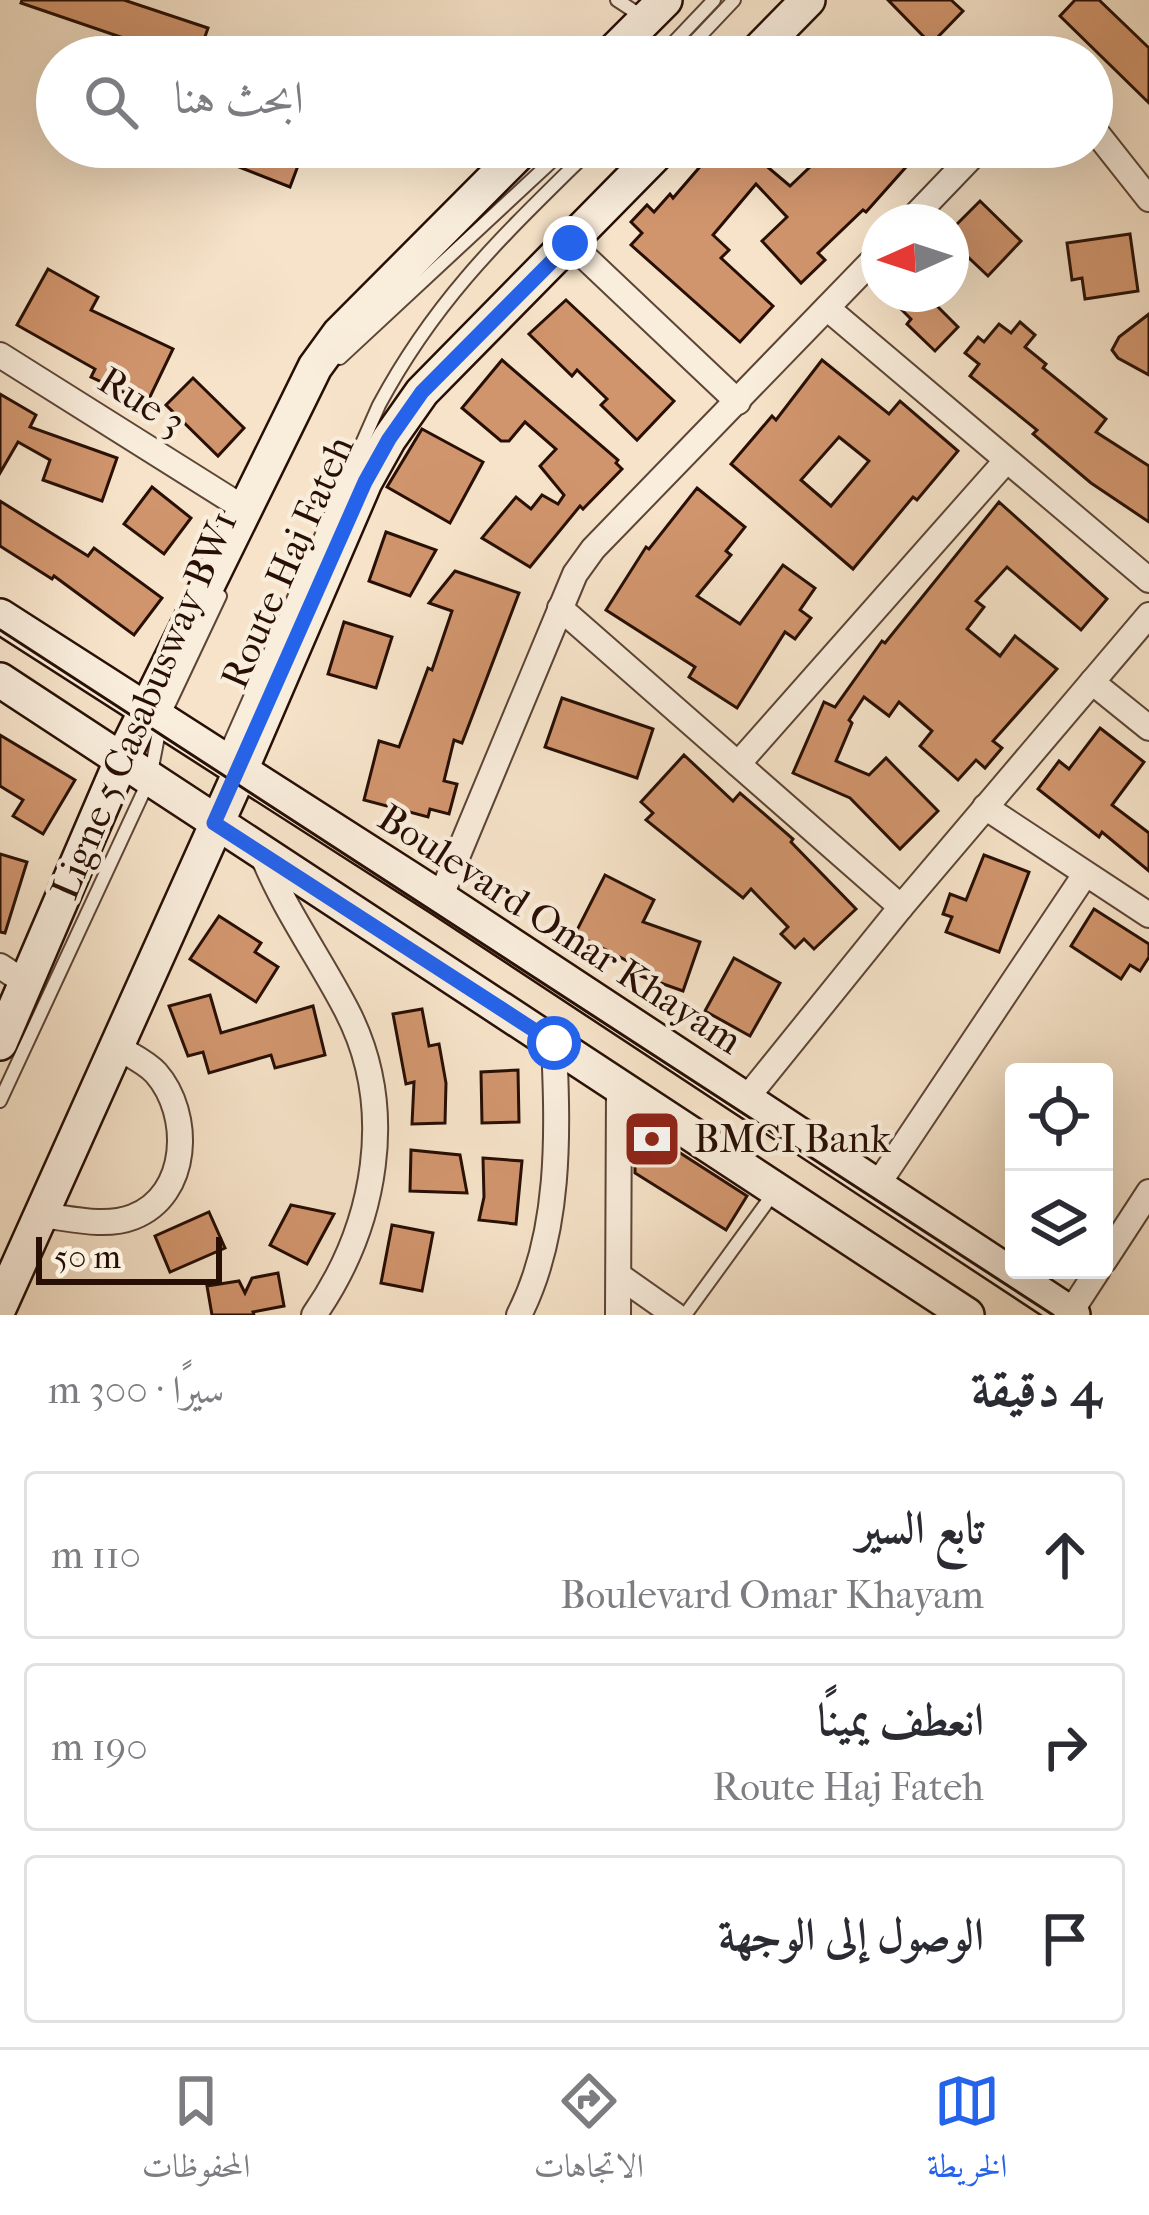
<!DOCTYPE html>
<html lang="ar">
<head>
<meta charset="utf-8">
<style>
	body { margin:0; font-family:"IM FELL French Canon",Amiri,serif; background:#f7f7f7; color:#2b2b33; direction:rtl }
	.controls { position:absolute; right:36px; bottom:36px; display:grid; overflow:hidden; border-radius:12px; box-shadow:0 12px 48px #0002 }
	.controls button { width:108px; height:108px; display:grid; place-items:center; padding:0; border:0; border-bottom:3px solid #e1e1e2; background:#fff; color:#2b2b33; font:60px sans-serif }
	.compass { position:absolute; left:861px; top:204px; width:108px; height:108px; border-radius:50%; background:#fff; box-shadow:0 12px 48px #0002; rotate:267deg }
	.scale { position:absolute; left:36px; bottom:30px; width:186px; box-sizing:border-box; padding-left:12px; border:6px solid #280f05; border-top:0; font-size:33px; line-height:42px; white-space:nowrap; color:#280f05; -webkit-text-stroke:9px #f9eddc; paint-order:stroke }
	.stop { position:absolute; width:36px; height:36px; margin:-27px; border:9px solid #2563eb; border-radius:50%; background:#fff }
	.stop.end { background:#2563eb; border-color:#fff; box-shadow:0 3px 12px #0008 }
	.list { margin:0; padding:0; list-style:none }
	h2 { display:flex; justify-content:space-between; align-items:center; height:156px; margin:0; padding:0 48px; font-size:51px }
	h2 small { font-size:39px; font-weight:400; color:#7c7c81 }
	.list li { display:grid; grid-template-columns:78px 1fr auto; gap:36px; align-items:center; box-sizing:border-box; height:168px; margin:0 24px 24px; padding:0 24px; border:3px solid #e1e1e2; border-radius:12px }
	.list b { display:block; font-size:45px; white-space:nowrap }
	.list p { margin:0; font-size:39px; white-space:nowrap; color:#7c7c81 }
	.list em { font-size:39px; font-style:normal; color:#7c7c81 }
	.icon { flex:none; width:66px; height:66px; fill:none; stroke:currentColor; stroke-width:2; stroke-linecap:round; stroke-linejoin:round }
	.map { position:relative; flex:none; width:1149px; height:1315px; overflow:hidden; direction:ltr }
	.search { position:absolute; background:#fff; box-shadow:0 12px 48px #0002; left:36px; right:36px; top:36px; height:132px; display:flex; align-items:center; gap:30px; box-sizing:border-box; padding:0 42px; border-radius:66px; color:#7c7c81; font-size:45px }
	.sheet { height:732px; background:#fff }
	nav { display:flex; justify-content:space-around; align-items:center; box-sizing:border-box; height:168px; border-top:3px solid #e1e1e2; background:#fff; font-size:33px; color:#7c7c81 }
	nav a { display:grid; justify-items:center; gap:6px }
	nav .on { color:#2563eb }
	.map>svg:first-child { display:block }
</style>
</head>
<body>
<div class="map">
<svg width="1149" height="1315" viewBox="0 0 1149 1315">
	<rect width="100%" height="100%" fill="#f6e3c9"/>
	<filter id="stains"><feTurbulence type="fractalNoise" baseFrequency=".00167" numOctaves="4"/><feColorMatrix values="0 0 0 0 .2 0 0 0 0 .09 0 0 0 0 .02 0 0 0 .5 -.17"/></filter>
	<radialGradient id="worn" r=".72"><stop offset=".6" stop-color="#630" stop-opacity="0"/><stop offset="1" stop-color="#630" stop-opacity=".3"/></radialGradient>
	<!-- building -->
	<g fill="#d1956d" stroke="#280f05" stroke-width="3" fill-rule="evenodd">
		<polygon points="22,0 124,0 208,28 198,57 179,57 21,3"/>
		<polygon points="888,0 951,0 963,11 931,44"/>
		<polygon points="1075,0 1099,0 1149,48 1149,103 1060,16"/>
		<polygon points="188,147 305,147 290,187"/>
		<polygon points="717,147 744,147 790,186 831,147 902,147 914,158 866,212 863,210 818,253 825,260 801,283 762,241 787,217 756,184 713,235 729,250 721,258 773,306 740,342 631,245 642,233 631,222 647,205 654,212 670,194 673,198"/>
		<polygon points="980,201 1021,241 988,276 951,241 951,230"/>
		<polygon points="1130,234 1138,291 1085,299 1082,278 1072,280 1067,243"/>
		<polygon points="48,269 98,297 91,310 173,349 147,403 91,377 95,369 17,325"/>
		<polygon points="886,294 944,294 935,304 958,327 935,351 907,324 911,319"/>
		<polygon points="566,300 674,401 637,440 601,405 607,399 577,370 572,376 529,334"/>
		<polygon points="1149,314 1149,375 1118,358 1112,350 1119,337"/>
		<polygon points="1020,322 1035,335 1025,347 1046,364 1043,368 1106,419 1096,432 1149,466 1149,522 1091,483 1033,434 1037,430 970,376 979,364 965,353 978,337 984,342 999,324 1011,333"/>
		<polygon points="502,360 618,460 616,463 622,469 583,509 580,506 530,567 482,538 516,497 531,509 542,495 558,504 564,495 540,466 556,449 525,422 509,441 501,441 462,408"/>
		<path d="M822,360L889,414L900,401L958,451L917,500L913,497L853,569L731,464L772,416L776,420ZM839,437L869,461L831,506L801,480Z"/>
		<polygon points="193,378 244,428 218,456 166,405"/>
		<polygon points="0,394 36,415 30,427 117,458 102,501 43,480 50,460 18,442 0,473"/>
		<polygon points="422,429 483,462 450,523 387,487"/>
		<polygon points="152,487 191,518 164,554 124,524"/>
		<polygon points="697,488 745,527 726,551 731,555 697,596 740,624 783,565 815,588 800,610 811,618 795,639 785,632 737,708 689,677 695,667 606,610 646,547 649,549"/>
		<polygon points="0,501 88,556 94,548 162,598 134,635 54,576 52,579 0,546"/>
		<polygon points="999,502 1107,599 1081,630 1007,567 976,601 984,607 967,629 1000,656 1015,636 1057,669 993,741 1002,748 985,768 976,760 958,780 920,746 932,731 899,702 889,716 864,697 849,720 852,723 836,761 869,775 886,758 938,811 900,849 850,798 793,773 824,702 835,707 882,641 885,643"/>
		<polygon points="386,532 436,550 410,596 369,581"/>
		<polygon points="455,571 519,593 462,743 454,740 444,781 457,784 449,814 430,809 428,817 364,800 379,741 399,747 428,668 432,670 452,611 429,603"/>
		<polygon points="344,622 392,637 376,688 328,674"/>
		<polygon points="562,698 653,729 637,778 545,747"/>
		<polygon points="1100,728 1144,762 1112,805 1149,833 1149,871 1102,832 1099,837 1038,789 1059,761 1069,769"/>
		<polygon points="0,735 75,780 43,834 13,816 23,800 0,786"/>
		<polygon points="684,755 733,801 740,793 793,839 791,842 856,909 814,949 804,939 795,948 781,934 788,927 751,889 743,898 646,820 653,813 641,802"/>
		<polygon points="0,854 27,862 5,933 0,932"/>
		<polygon points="984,855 1029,872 999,952 946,932 952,917 943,914 950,894 966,900"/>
		<polygon points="605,875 654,900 643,922 700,942 683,991 641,976 643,969 575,934"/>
		<polygon points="1094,909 1149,944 1149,957 1140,971 1130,965 1121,979 1071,946"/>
		<polygon points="219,916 261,943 255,952 278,967 256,1002 190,959"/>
		<polygon points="734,958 780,983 750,1036 705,1011"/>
		<polygon points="210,995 221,1033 313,1006 325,1055 275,1068 271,1055 209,1073 203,1052 188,1056 169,1006"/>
		<polygon points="422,1009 429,1046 439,1044 446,1083 445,1123 412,1124 414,1082 406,1084 393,1014"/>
		<polygon points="518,1070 519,1122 482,1123 481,1072"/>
		<polygon points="646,1131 747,1196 726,1230 635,1173 635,1148"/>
		<polygon points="411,1150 460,1155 467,1193 410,1191"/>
		<polygon points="483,1158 522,1161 516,1224 479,1220 484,1197"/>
		<polygon points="291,1205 334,1214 307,1264 270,1245"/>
		<polygon points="209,1212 225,1248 170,1272 155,1236"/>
		<polygon points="392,1225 433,1233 422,1291 381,1283"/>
		<polygon points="278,1273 284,1306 253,1312 254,1315 212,1315 207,1286 239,1281 245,1293 252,1278"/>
	</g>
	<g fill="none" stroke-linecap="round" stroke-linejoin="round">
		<!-- lane casing -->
		<g stroke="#5c4436" stroke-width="16">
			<g id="lane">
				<polyline points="617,0 646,19"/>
				<polyline points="660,57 714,0"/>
				<polyline points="680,57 734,0"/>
				<polyline points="469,147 496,169"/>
				<polyline points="340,358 567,147"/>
				<path d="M225,754L379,405C438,295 506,233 593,147"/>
				<polyline points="0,1101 150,778 161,721 220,596"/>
				<polyline points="685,1315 773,1194"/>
			</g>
		</g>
		<!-- street casing -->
		<g stroke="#5c4436" stroke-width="28">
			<g id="street">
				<polyline points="1092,127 1149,199"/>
				<polyline points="909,222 981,147"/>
				<polyline points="570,243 738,402"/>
				<polyline points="827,308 1149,580"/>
				<polyline points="0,355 245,509"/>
				<polyline points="560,608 901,907"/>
				<polyline points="1092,682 1149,728"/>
				<polyline points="738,764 1006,461"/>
				<polyline points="985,807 1149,915"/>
				<path d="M262,854C284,909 319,957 346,1009C398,1108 376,1226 314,1315"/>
				<polyline points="440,898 575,574 593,549 879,254"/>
				<polyline points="0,966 26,983"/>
				<polyline points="745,1100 901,907 1149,615"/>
				<polyline points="876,1187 1084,876"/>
				<path d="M41,1215C69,1218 105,1228 133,1217C190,1195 192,1114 156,1073C146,1062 130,1055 117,1047"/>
				<polyline points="1104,1261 1149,1192"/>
				<polyline points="621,1277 675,1315"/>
				<polyline points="1070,1313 1098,1270"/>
				<path d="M519,1315C561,1233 558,1133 554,1043"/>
				<polyline points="618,1315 619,1089"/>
			</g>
		</g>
		<!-- secondary casing -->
		<g stroke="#280f05" stroke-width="38">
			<g id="secondary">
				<polyline points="608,57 665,0"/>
				<polyline points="752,57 808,0"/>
				<polyline points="0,616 440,898 1073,1315"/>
				<polyline points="0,680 967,1315"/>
				<polyline points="0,1043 122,759 315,367 339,334 525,147"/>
				<polyline points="0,1306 240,772 365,482 389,439 422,392 663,147"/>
			</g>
		</g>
		<!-- lane -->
		<use href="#lane" stroke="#f9eddc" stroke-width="12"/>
		<!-- street -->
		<use href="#street" stroke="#f9eddc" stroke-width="24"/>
		<!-- secondary -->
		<use href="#secondary" stroke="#f9eddc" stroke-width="33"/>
		<!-- tram -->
		<polyline stroke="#280f05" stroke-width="3" points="0,630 1053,1315"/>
	</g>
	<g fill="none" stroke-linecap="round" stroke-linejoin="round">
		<!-- route -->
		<polyline stroke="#2563eb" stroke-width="15" points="554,1043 214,823 365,482 389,439 422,392 570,243"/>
	</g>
	<!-- icons -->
	<defs>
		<g id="bank-square" transform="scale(3)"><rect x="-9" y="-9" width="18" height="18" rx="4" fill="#8f2418" stroke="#f9eddc"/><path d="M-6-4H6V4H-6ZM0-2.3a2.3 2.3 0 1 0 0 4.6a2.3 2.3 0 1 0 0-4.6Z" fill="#fff"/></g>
	</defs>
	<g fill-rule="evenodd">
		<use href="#bank-square" x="652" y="1139"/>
	</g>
	<g text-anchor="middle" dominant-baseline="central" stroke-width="9" stroke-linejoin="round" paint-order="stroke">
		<!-- street labels -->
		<g font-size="39" fill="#280f05" stroke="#f9eddc">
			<text transform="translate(142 401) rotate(32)">Rue 3</text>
			<text transform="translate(287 562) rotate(-66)">Route Haj Fateh</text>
			<text transform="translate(144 705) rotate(-67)">Ligne 5 Casabusway BW1</text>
			<text transform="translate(560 929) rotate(33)">Boulevard Omar Khayam</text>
		</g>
		<!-- poi labels -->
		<g font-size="39" fill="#280f05" stroke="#f9eddc" text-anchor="start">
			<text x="694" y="1139">BMCI Bank</text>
		</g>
	</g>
	<rect width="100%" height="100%" filter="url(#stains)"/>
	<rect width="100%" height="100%" fill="url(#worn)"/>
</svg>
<div class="controls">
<button><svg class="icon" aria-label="locate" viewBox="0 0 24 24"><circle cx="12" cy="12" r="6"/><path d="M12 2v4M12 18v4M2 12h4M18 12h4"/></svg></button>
<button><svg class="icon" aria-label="layers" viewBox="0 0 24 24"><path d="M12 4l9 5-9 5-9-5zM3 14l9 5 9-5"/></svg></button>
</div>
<svg class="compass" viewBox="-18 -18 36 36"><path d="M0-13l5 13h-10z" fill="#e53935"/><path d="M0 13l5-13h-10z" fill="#7c7c81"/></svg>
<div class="scale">50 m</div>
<div class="stop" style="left:554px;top:1043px"></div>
<div class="stop end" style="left:570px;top:243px"></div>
<div class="search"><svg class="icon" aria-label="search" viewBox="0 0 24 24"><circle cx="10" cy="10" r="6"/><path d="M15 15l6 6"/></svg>ابحث هنا</div>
</div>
<section class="sheet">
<h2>4 دقيقة<small>سيرًا · 300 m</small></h2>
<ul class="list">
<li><svg class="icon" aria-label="ahead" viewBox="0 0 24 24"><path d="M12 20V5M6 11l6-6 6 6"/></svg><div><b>تابع السير</b><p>Boulevard Omar Khayam</p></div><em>110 m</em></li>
<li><svg class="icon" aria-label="right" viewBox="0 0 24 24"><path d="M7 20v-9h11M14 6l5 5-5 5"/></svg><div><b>انعطف يمينًا</b><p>Route Haj Fateh</p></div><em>190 m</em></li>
<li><svg class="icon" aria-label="arrive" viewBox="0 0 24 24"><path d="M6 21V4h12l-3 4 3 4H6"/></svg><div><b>الوصول إلى الوجهة</b></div></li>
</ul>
</section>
<nav>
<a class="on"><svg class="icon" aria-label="map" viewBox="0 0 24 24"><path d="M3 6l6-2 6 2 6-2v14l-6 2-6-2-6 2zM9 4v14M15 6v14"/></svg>الخريطة</a>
<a><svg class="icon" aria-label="directions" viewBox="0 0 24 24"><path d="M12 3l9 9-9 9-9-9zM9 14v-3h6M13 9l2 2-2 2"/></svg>الاتجاهات</a>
<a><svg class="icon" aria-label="saved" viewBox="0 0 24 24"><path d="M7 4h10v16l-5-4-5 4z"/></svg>المحفوظات</a>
</nav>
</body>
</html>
